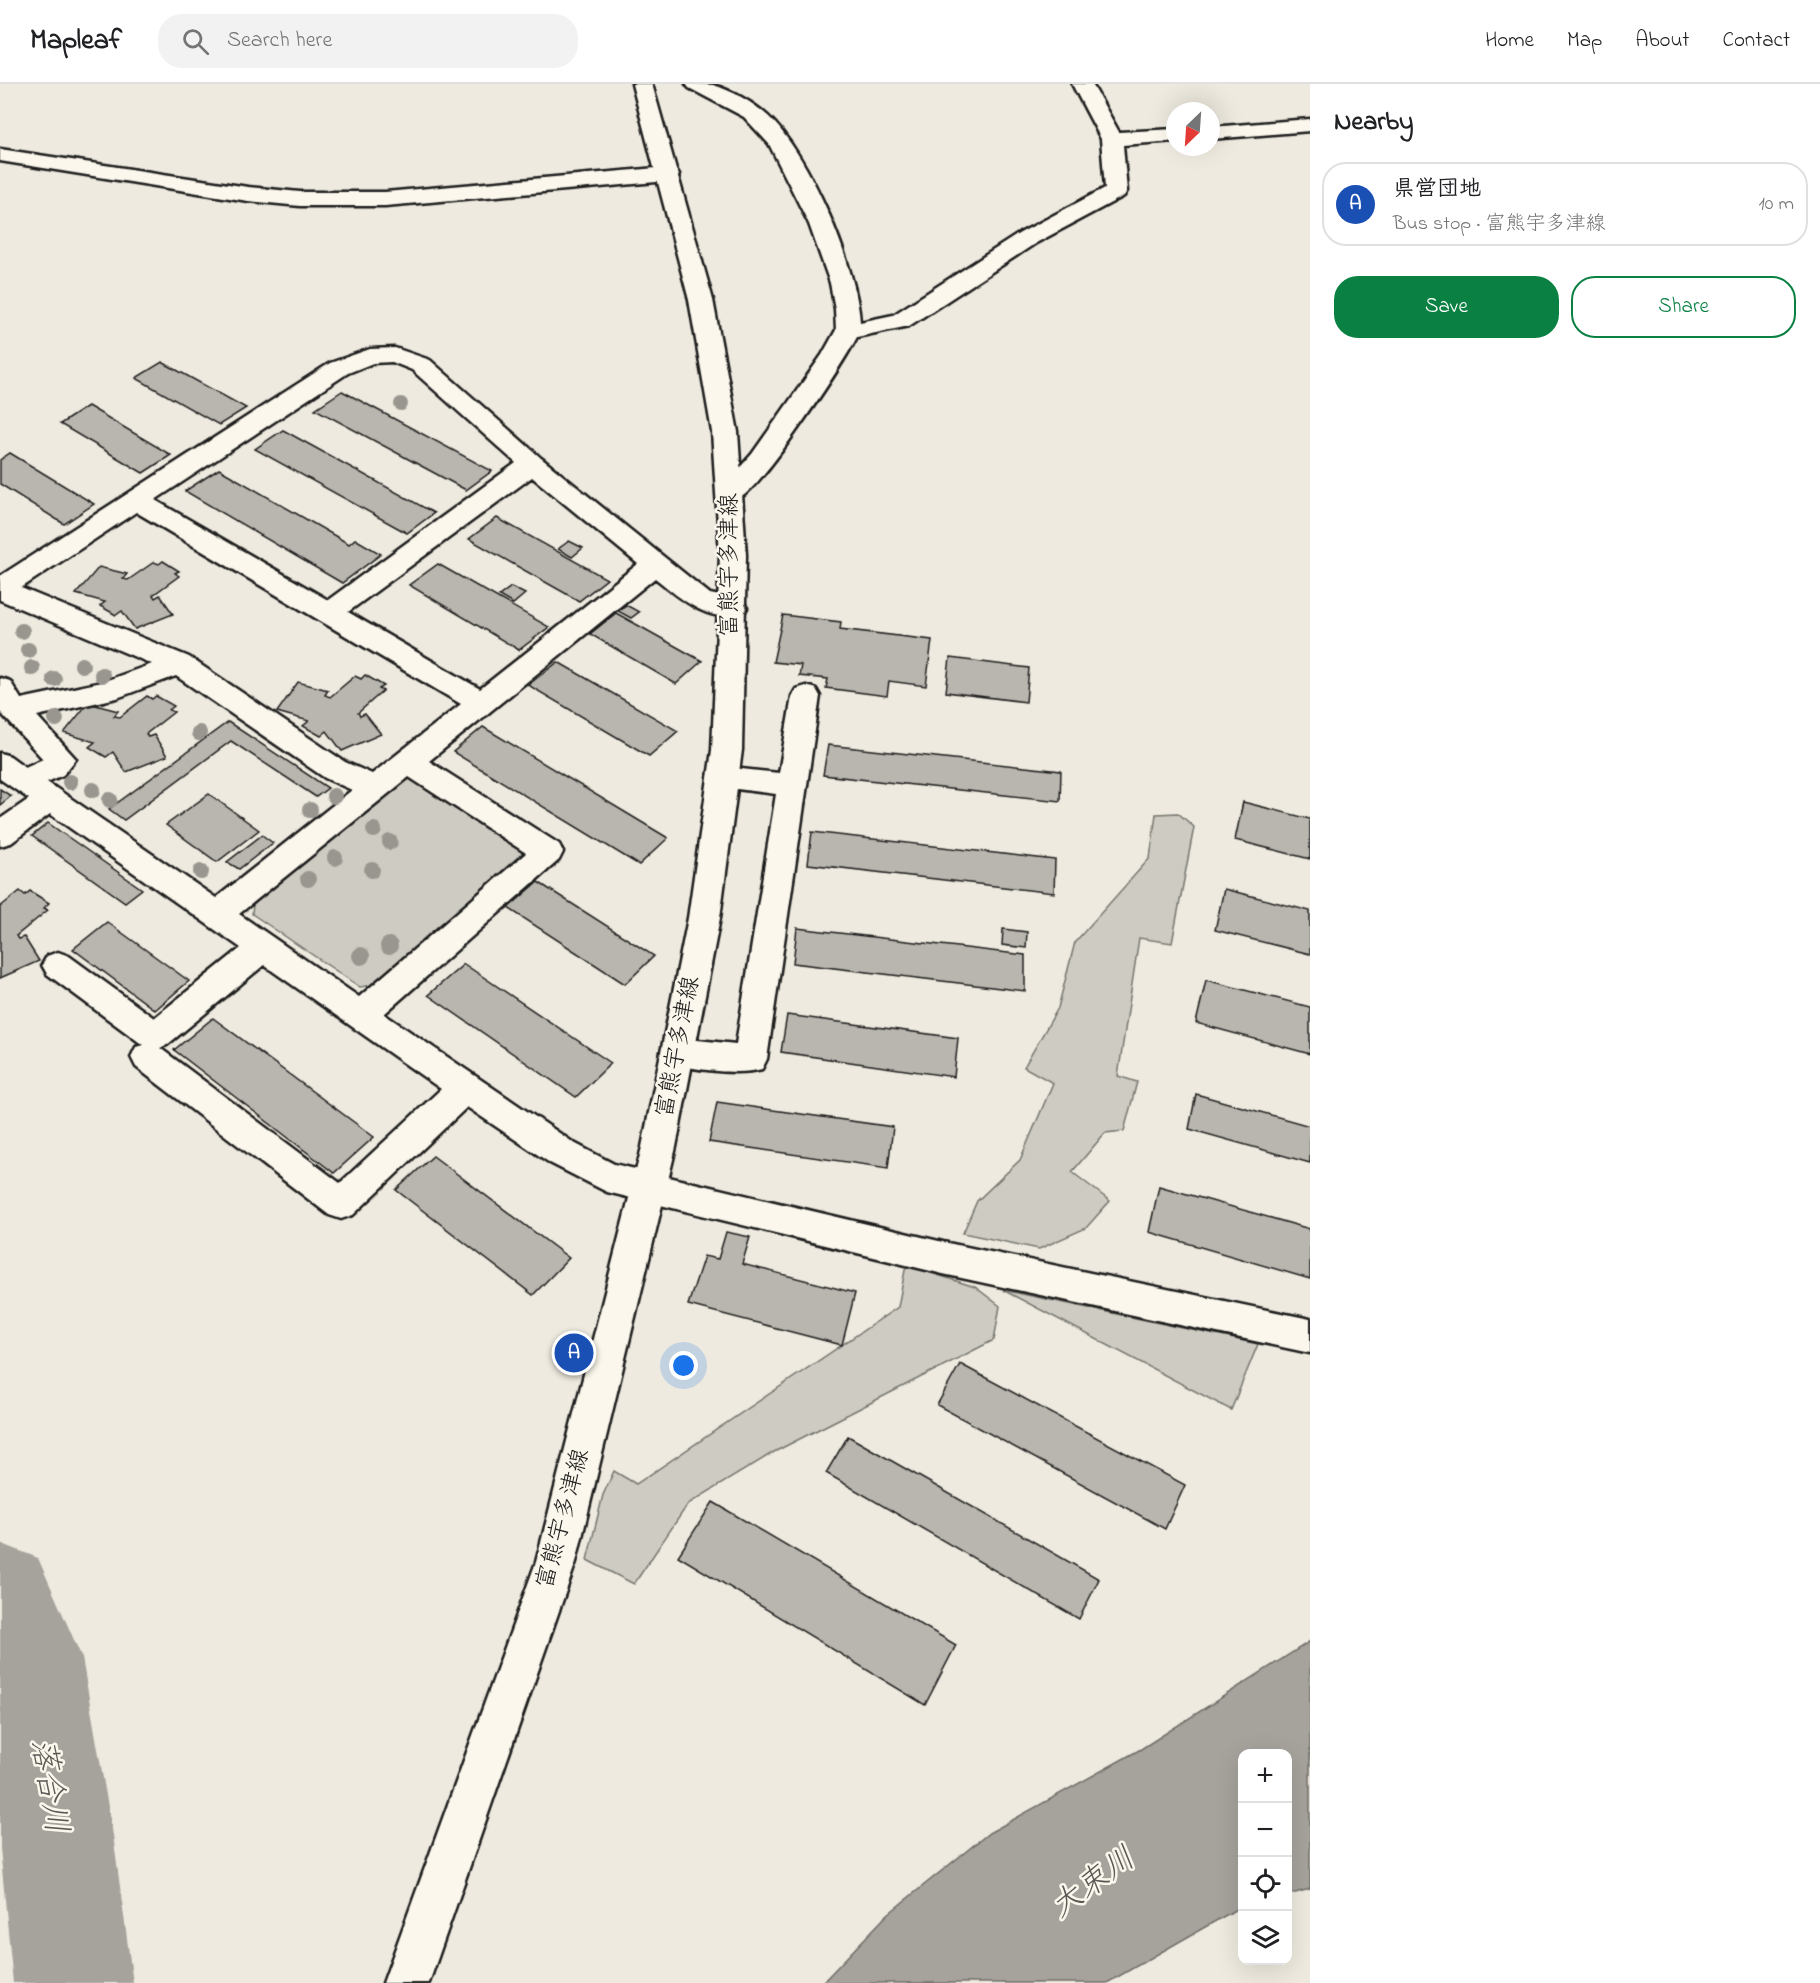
<!DOCTYPE html>
<html lang="en">
<head>
<meta charset="utf-8">
<style>
	body { margin:0; font-family:"Indie Flower","Klee One",sans-serif; background:#f2f2f2; color:#202124 }
	.controls { position:absolute; right:18px; bottom:18px; display:grid; overflow:hidden; border-radius:12px; box-shadow:0 6px 24px #0002 }
	.controls button { width:54px; height:54px; display:grid; place-items:center; padding:0; border:0; border-bottom:2px solid #e0e0e0; background:#fff; color:#202124; font:30px sans-serif }
	.compass { position:absolute; left:1166px; top:18px; width:54px; height:54px; border-radius:50%; background:#fff; box-shadow:0 6px 24px #0002; rotate:205deg }
	.you { position:absolute; left:684px; top:1282px; width:21px; height:21px; margin:-15px; border:4px solid #fff; border-radius:50%; background:#1a73e8; box-shadow:0 0 0 9px #1a73e833 }
	.badge { display:grid; place-items:center; width:39px; height:39px; border-radius:50%; background:#0b8043; color:#fff; font-size:20px; font-weight:700 }
	.pin { position:absolute; translate:-50% -50%; border:3px solid #fff; box-shadow:0 2px 6px #0006 }
	.list { margin:0; padding:0; list-style:none }
	h2 { display:flex; justify-content:space-between; align-items:center; height:78px; margin:0; padding:0 24px; font-size:26px }
	h2 small { font-size:20px; font-weight:400; color:#757577 }
	.list li { display:grid; grid-template-columns:39px 1fr auto; gap:18px; align-items:center; box-sizing:border-box; height:84px; margin:0 12px 12px; padding:0 12px; border:2px solid #e0e0e0; border-radius:24px }
	.list b { display:block; font-size:22px; white-space:nowrap }
	.list p { margin:0; font-size:20px; white-space:nowrap; color:#757577 }
	.list em { font-size:20px; font-style:normal; color:#757577 }
	.actions { display:flex; gap:12px; padding:18px 24px }
	.actions a { flex:1; padding:14px 0; border:2px solid #0b8043; border-radius:24px; text-align:center; font-size:21px; color:#0b8043 }
	.actions .main { background:#0b8043; color:#fff }
	.icon { flex:none; width:33px; height:33px; fill:none; stroke:currentColor; stroke-width:2; stroke-linecap:round; stroke-linejoin:round }
	.map { position:relative; flex:none; width:1310px; height:1899px; overflow:hidden }
	header { display:flex; align-items:center; gap:36px; box-sizing:border-box; height:84px; padding:0 30px; background:#fff; border-bottom:2px solid #e0e0e0 }
	header strong { font-size:28px }
	nav { display:flex; gap:33px; margin-inline-start:auto; font-size:21px }
	.search { width:420px; height:54px; background:#f2f2f2; display:flex; align-items:center; gap:15px; box-sizing:border-box; padding:0 21px; border-radius:24px; color:#757577; font-size:22px }
	main { display:flex }
	aside { flex:1; background:#fff }
	.map>svg:first-child { display:block }
</style>
</head>
<body>
<header>
<strong>Mapleaf</strong>
<div class="search"><svg class="icon" aria-label="search" viewBox="0 0 24 24"><circle cx="10" cy="10" r="6"/><path d="M15 15l6 6"/></svg>Search here</div>
<nav><a>Home</a><a>Map</a><a>About</a><a>Contact</a></nav>
</header>
<main>
<div class="map">
<svg width="1310" height="1899" viewBox="0 0 1310 1899">
	<rect width="100%" height="100%" fill="#eeeadf"/>
	<filter id="ink" filterUnits="userSpaceOnUse"><feTurbulence type="fractalNoise" baseFrequency=".0167" numOctaves="2"/><feDisplacementMap in="SourceGraphic" scale="12" xChannelSelector="R" yChannelSelector="G"/><feConvolveMatrix kernelMatrix="1 2 1 2 8 2 1 2 1" color-interpolation-filters="sRGB"/></filter>
	<g filter="url(#ink)">
		<!-- green -->
		<g fill="#ceccc2" stroke="#75746f" stroke-width="1.5">
			<polygon points="411,692 527,765 373,901 360,903 252,830 253,821"/>
			<polygon points="1178,729 1194,743 1172,859 1139,854 1118,992 1137,998 1124,1047 1105,1049 1072,1088 1110,1117 1086,1144 1039,1165 963,1149 977,1117 1020,1076 1053,999 1024,983 1058,924 1075,858 1150,774 1156,730"/>
			<polygon points="906,1181 975,1203 1000,1222 994,1256 774,1368 688,1420 634,1500 587,1476 603,1411 614,1387 636,1400 898,1223"/>
			<polygon points="1003,1206 1258,1260 1231,1326"/>
		</g>
		<!-- water -->
		<polygon fill="#a6a39d" stroke="#6f6d69" stroke-width="1.5" points="1310,1557 1310,1805 1288,1811 1288,1670 1242,1670 1242,1822 1107,1899 822,1899 888,1830 989,1749 1141,1665"/>
		<g fill="none" stroke-linecap="round" stroke-linejoin="round">
			<!-- river -->
			<polygon fill="#a6a39d" fill-rule="evenodd" points="0,1459 38,1474 82,1574 113,1751 133,1899 13,1899 0,1764"/>
		</g>
		<!-- building -->
		<g fill="#b9b6af" stroke="#1c1c1c" stroke-width="1.5">
			<polygon points="162,278 246,324 219,341 136,294"/>
			<polygon points="342,307 492,387 466,406 315,325"/>
			<polygon points="88,322 171,371 143,389 60,340"/>
			<polygon points="283,346 434,429 407,449 255,365"/>
			<polygon points="10,369 94,420 64,440 0,400 0,376"/>
			<polygon points="219,385 349,460 355,455 381,470 342,499 185,407"/>
			<polygon points="497,434 607,495 579,517 469,455"/>
			<polygon points="569,457 583,464 572,473 558,465"/>
			<polygon points="163,477 179,487 175,489 179,492 153,511 155,514 160,511 173,530 135,545 122,527 116,531 100,522 105,518 76,510 99,483 127,490 123,495 128,496 154,478 159,480"/>
			<polygon points="438,480 549,543 519,566 409,501"/>
			<polygon points="511,503 525,510 513,520 499,512"/>
			<polygon points="626,521 639,528 631,534 618,527"/>
			<polygon points="616,529 702,577 676,600 590,550"/>
			<polygon points="783,531 841,538 840,545 932,556 926,602 889,597 887,612 826,604 828,595 799,592 801,581 773,578"/>
			<polygon points="950,574 1029,584 1026,618 946,608"/>
			<polygon points="558,578 678,647 649,672 528,601"/>
			<polygon points="365,591 384,602 379,605 383,607 358,629 360,632 365,630 381,650 342,667 327,647 321,652 303,642 309,637 277,628 298,598 328,606 325,611 330,613 355,592 361,595"/>
			<polygon points="147,612 152,615 156,612 174,622 169,626 174,628 146,650 148,653 154,651 167,672 126,688 113,668 106,673 89,663 95,658 64,649 88,619 118,627 114,632 120,633"/>
			<polygon points="228,638 328,704 316,713 231,657 124,736 109,725"/>
			<polygon points="483,643 668,754 639,781 453,668"/>
			<polygon points="828,661 1061,687 1060,717 823,691"/>
			<polygon points="0,705 11,712 0,721"/>
			<polygon points="209,710 259,746 217,778 166,741"/>
			<polygon points="1243,718 1310,735 1310,775 1235,756"/>
			<polygon points="48,739 142,805 125,818 32,752"/>
			<polygon points="812,748 1055,776 1054,809 808,780"/>
			<polygon points="262,751 273,759 239,785 227,778"/>
			<polygon points="538,798 654,872 625,900 508,824"/>
			<polygon points="1224,805 1310,827 1310,870 1215,846"/>
			<polygon points="20,807 25,811 30,807 49,819 44,824 48,826 16,852 18,855 24,853 39,877 0,894 0,823"/>
			<polygon points="107,838 189,897 155,926 73,865"/>
			<polygon points="797,844 1025,871 1025,907 793,879"/>
			<polygon points="1003,845 1027,848 1026,864 1002,861"/>
			<polygon points="464,880 611,979 576,1013 428,911"/>
			<polygon points="1206,896 1310,923 1310,970 1196,939"/>
			<polygon points="787,931 958,954 954,993 781,968"/>
			<polygon points="213,934 374,1053 334,1089 174,966"/>
			<polygon points="1196,1010 1310,1042 1310,1079 1189,1045"/>
			<polygon points="717,1018 893,1043 888,1084 709,1058"/>
			<polygon points="433,1072 569,1174 533,1211 396,1106"/>
			<polygon points="1159,1102 1310,1145 1310,1195 1149,1148"/>
			<polygon points="726,1148 750,1153 742,1180 855,1209 842,1261 688,1221 704,1172 718,1175"/>
			<polygon points="960,1280 1185,1401 1165,1445 937,1321"/>
			<polygon points="848,1352 1099,1495 1079,1535 826,1389"/>
			<polygon points="713,1418 956,1561 925,1621 678,1472"/>
		</g>
		<g fill="none" stroke-linecap="round" stroke-linejoin="round">
			<!-- minor casing -->
			<g stroke="#1c1c1c" stroke-width="5">
				<g id="minor">
					<path d="M686,0C694,0 705,0 713,1C731,6 754,19 768,32C809,70 857,183 860,238L893,231L1020,149L1105,104L1101,55L1072,0H1092L1119,48L1175,45V57L1123,61L1127,107L1124,112L1036,159L909,242L857,253C841,283 765,399 740,414C734,417 728,415 722,414L718,408L752,370L822,271L836,246L835,225L830,199L809,140L769,60L744,33L689,4Z"/>
					<polygon points="1310,35 1310,47 1211,55 1211,43"/>
					<polygon points="0,65 248,103 300,108 385,108 668,83 676,85 679,90 676,95 668,97 385,122 300,122 248,117 0,77"/>
					<path d="M395,264L430,276L541,374L710,510L743,517L747,524L743,531C708,540 680,514 655,494L429,677L559,760L563,768L559,776L384,930L574,1059L614,1080L943,1158L1310,1235V1269L943,1190L607,1108L550,1079L467,1023L353,1131L341,1135L329,1131L136,983L131,973L136,963L143,961L47,890L42,881L47,872L58,868L69,872L154,934L241,864L50,730L11,759L0,762V735L29,715L0,695V669L10,672L25,683L43,675L0,628V594L10,597L21,615L102,598L152,580L0,516V492L330,279L370,265ZM392,278L412,286L516,379L328,516L155,416L348,289L373,279ZM532,393L638,480L480,605L348,528ZM136,428L461,620L372,690L345,678L189,573L21,504ZM176,592L325,694L352,706L216,814L47,698L63,691L76,675L37,632L117,614ZM409,693L526,769L359,913L239,830ZM264,881L441,1005L340,1099L160,964L167,961Z"/>
					<path d="M806,602L816,605L820,612L767,975L762,985C739,992 689,985 666,978L661,968L666,958L678,954L736,960L776,710L713,702L708,694L713,686L723,683L779,689L792,612L796,605Z"/>
				</g>
			</g>
			<!-- major casing -->
			<g stroke="#1c1c1c" stroke-width="5">
				<polygon id="major" points="632,0 652,0 713,216 738,348 746,471 742,666 720,834 676,1063 576,1478 429,1899 383,1899 536,1478 642,1063 688,834 712,666 720,471 712,348 689,216"/>
			</g>
			<!-- minor -->
			<use href="#minor" fill="#fbf7ec" fill-rule="evenodd"/>
			<!-- major -->
			<use href="#major" fill="#fbf7ec" fill-rule="evenodd"/>
		</g>
		<!-- trees -->
		<g fill="#98968f">
			<circle cx="401" cy="320" r="7"/>
			<circle cx="22" cy="547" r="8"/>
			<circle cx="28" cy="566" r="8"/>
			<circle cx="82" cy="581" r="8"/>
			<circle cx="32" cy="584" r="8"/>
			<circle cx="102" cy="591" r="8"/>
			<circle cx="54" cy="595" r="8"/>
			<circle cx="56" cy="635" r="8"/>
			<circle cx="199" cy="649" r="8"/>
			<circle cx="70" cy="698" r="8"/>
			<circle cx="93" cy="706" r="8"/>
			<circle cx="334" cy="712" r="8"/>
			<circle cx="110" cy="716" r="8"/>
			<circle cx="310" cy="726" r="8"/>
			<circle cx="374" cy="746" r="8"/>
			<circle cx="390" cy="758" r="8"/>
			<circle cx="335" cy="774" r="8"/>
			<circle cx="372" cy="786" r="8"/>
			<circle cx="201" cy="788" r="8"/>
			<circle cx="308" cy="795" r="8"/>
			<circle cx="389" cy="862" r="9"/>
			<circle cx="361" cy="872" r="9"/>
		</g>
	</g>
	<g text-anchor="middle" dominant-baseline="central" stroke-width="5" stroke-linejoin="round" paint-order="stroke">
		<!-- street labels -->
		<g font-size="24" fill="#1c1c1c" stroke="#fbf7ec">
			<text transform="translate(730 481) rotate(-90)">富熊宇多津線</text>
			<text transform="translate(679 963) rotate(-79)">富熊宇多津線</text>
			<text transform="translate(564 1435) rotate(-75)">富熊宇多津線</text>
		</g>
		<!-- near-water labels -->
		<g font-size="32" font-style="italic" fill="#5a5956" stroke="#fbf7ec">
			<text transform="translate(48 1702) rotate(81)">落合川</text>
			<text transform="translate(1094 1800) rotate(-36)">大束川</text>
		</g>
	</g>
</svg>
<div class="controls">
<button>+</button>
<button>−</button>
<button><svg class="icon" aria-label="locate" viewBox="0 0 24 24"><circle cx="12" cy="12" r="6"/><path d="M12 2v4M12 18v4M2 12h4M18 12h4"/></svg></button>
<button><svg class="icon" aria-label="layers" viewBox="0 0 24 24"><path d="M12 4l9 5-9 5-9-5zM3 14l9 5 9-5"/></svg></button>
</div>
<svg class="compass" viewBox="-18 -18 36 36"><path d="M0-13l5 13h-10z" fill="#e53935"/><path d="M0 13l5-13h-10z" fill="#757577"/></svg>
<div class="you"></div>
<div class="pin badge" style="left:574px;top:1269px;background:#1a4fb4">A</div>
</div>
<aside>
<h2>Nearby<small></small></h2>
<ul class="list">
<li><span class="badge" style="background:#1a4fb4">A</span><div><b>県営団地</b><p>Bus stop · 富熊宇多津線</p></div><em>10 m</em></li>
</ul>
<div class="actions"><a class="main">Save</a><a>Share</a></div>
</aside>
</main>
</body>
</html>
